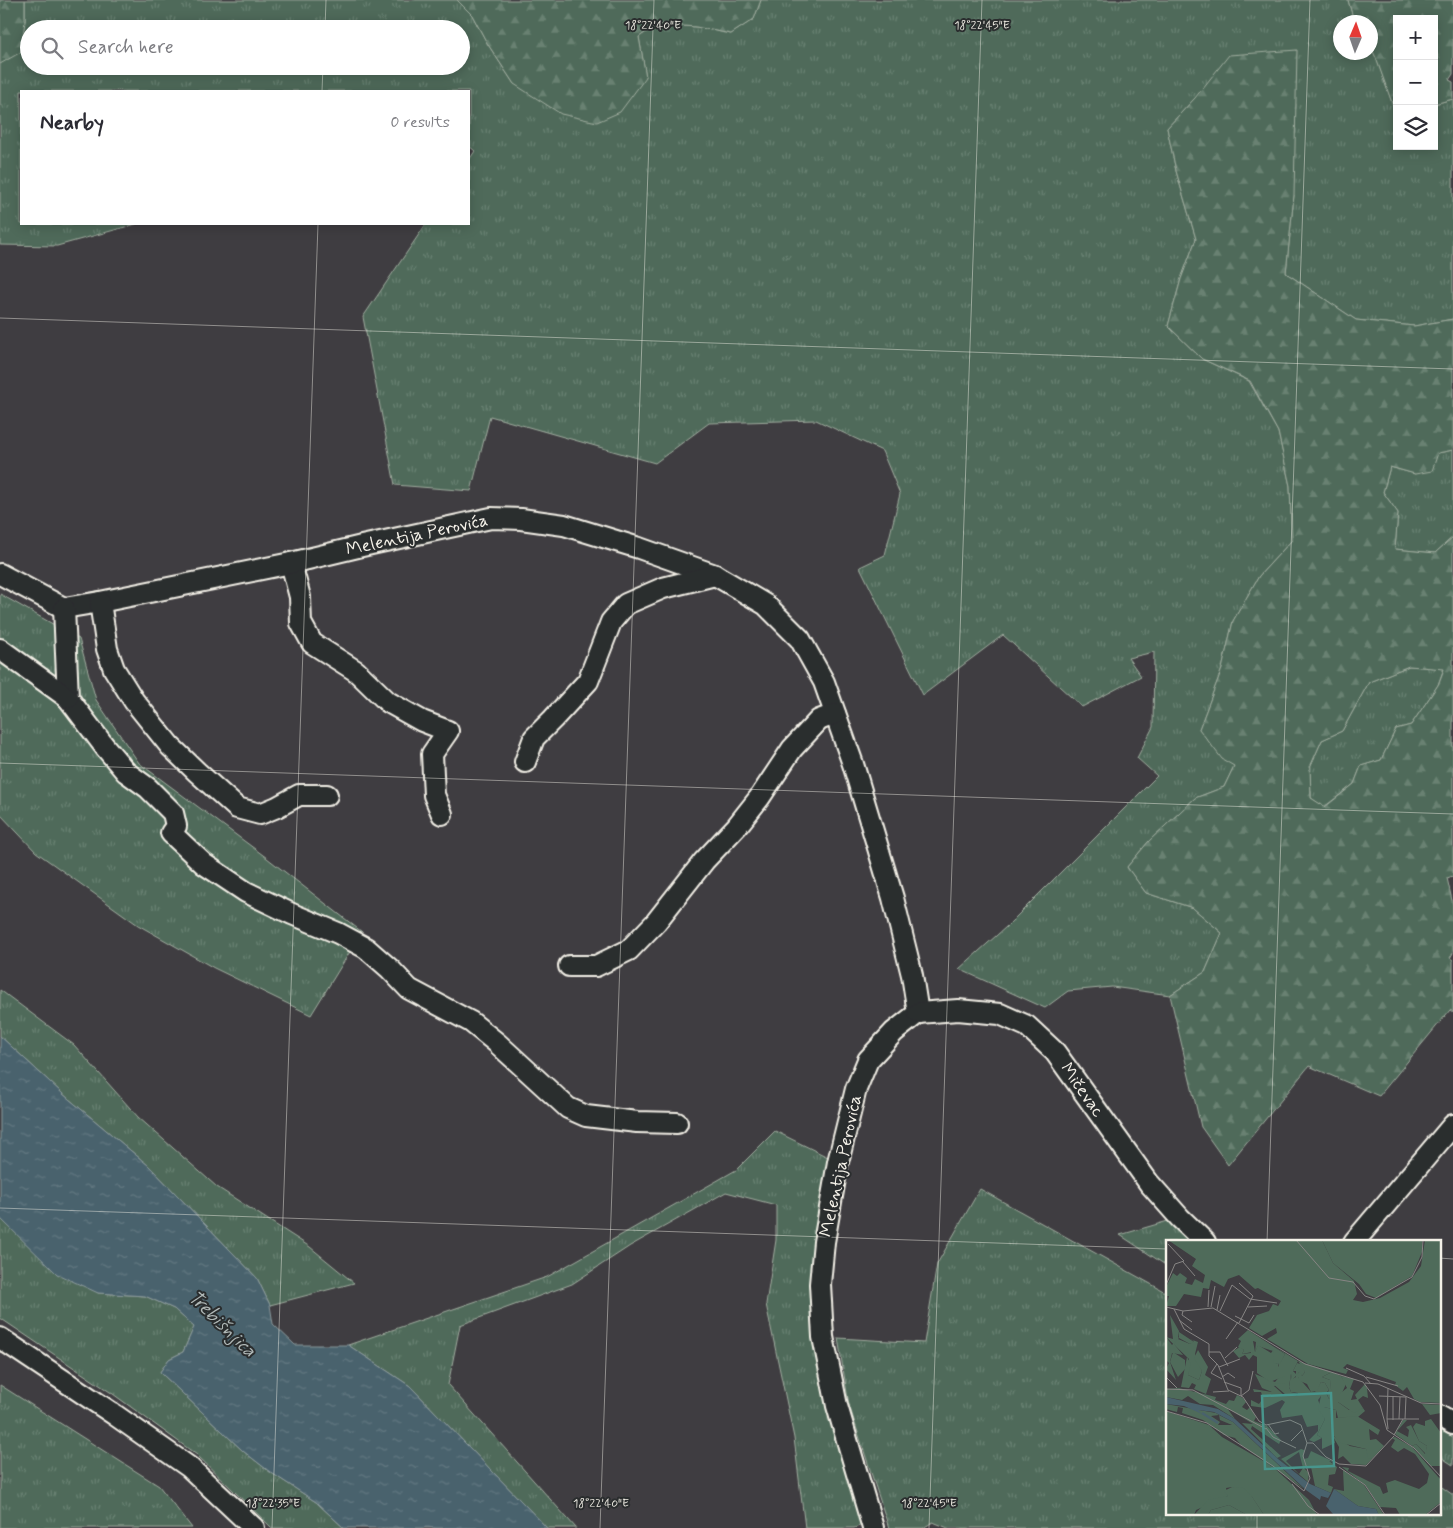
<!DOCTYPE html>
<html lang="en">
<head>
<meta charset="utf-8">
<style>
	body { margin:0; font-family:Mynerve,sans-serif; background:#f7f7f7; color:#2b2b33 }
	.controls { position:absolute; right:15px; top:15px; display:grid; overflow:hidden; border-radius:0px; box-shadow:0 2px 12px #0003 }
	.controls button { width:45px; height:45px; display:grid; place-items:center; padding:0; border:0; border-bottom:1px solid #e1e1e2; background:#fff; color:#2b2b33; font:25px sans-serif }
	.compass { position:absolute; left:1333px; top:15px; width:45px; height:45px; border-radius:50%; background:#fff; box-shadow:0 2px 12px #0003; rotate:2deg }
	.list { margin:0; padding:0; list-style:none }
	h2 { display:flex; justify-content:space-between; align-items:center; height:65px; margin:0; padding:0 20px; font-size:21px }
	h2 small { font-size:16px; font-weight:400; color:#7c7c81 }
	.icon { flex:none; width:28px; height:28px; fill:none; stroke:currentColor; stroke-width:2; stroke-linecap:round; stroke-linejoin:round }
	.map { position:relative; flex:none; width:1453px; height:1528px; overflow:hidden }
	.search { position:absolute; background:#fff; box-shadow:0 2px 12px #0003; left:20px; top:20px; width:450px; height:55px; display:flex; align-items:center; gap:12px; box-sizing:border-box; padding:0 18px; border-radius:28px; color:#7c7c81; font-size:19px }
	.panel { position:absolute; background:#fff; box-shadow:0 2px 12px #0003; left:20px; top:90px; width:450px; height:135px; border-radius:0px }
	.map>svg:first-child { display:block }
</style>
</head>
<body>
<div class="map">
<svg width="1453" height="1528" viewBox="0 0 1453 1528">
	<defs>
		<pattern id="grass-tufts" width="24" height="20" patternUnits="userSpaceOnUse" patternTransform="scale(1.25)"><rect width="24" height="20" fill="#4f6b5a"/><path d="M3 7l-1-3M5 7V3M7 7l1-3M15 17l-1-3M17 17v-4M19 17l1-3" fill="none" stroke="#698172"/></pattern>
		<pattern id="forest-firs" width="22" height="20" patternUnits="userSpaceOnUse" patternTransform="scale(1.25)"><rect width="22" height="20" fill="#4f6b5a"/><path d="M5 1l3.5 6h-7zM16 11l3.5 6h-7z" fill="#698172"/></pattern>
		<pattern id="water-ripples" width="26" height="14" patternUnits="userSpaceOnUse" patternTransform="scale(1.25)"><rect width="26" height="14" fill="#49626d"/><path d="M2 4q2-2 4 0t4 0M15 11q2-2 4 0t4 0" fill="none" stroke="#647982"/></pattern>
	</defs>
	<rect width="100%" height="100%" fill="#3f3d41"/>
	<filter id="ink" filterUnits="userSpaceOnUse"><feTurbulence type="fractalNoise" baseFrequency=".02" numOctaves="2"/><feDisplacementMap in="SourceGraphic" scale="10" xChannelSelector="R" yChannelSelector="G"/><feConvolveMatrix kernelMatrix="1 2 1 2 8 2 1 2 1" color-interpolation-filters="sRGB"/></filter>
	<g filter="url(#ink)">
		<!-- grass -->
		<g fill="url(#grass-tufts)" stroke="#a2aea1" fill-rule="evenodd">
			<path d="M25,0H457L472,15L487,43L514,84L646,77L639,37L658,24L696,27L731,34L754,19L761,0H1348L1352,14L1357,22H1340V52H1370L1371,47L1376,57L1396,114H1397V146H1434V104L1453,99V319L1414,326L1356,320L1286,273L1294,195L1195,98L1167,128L1176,171L1196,239L1181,279L1168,326L1202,359L1249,381L1278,432L1290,486L1292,540L1259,576L1233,621L1222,669L1199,729L1234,766L1224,787L1195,798L1149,841L1127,867L1146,893L1193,908L1222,933L1205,972L1170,995L1112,987L1068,991L1045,1008L959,969L1006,927L1157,776L1137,758L1153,727L1154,652L1128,658L1141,676L1082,707L1003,635L923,695L860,567L885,555L900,494L882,451L816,420L709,423L655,463L490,416L471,491L395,485L363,317L426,224H469V160L475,151L469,146V91H21V224H136L57,246L0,245V64L25,21ZM29,29H461V66H29Z"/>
			<polygon points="1453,450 1453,537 1435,553 1395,549 1398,513 1383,492 1390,467 1415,474 1438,453"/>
			<polygon points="0,594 79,639 96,700 139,763 267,858 362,932 311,1015 214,968 138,925 36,852 0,814"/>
			<polygon points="1409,666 1444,668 1438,685 1411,725 1396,729 1381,760 1361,766 1354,784 1324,807 1311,798 1310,767 1322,740 1342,731 1369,682"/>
			<polygon points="0,990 74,1045 138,1117 217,1187 310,1247 354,1283 270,1305 257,1278 149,1166 63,1094 0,1036"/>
			<polygon points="775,1131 838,1162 820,1284 871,1522 854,1528 805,1528 794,1438 766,1304 776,1240 776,1205 726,1192 630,1246 572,1284 460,1325 448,1385 576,1528 547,1528 410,1386 348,1345 547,1277 736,1170"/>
			<polygon points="980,1189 1167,1293 1167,1514 1439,1514 1439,1485 1453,1495 1453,1528 948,1528 933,1522 923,1528 889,1528 849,1405 838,1338 924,1343 937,1264"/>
			<polygon points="0,1218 98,1293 145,1296 174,1309 194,1327 183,1352 169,1359 160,1372 243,1451 270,1472 316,1502 344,1528 272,1528 197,1455 113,1394 0,1318"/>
			<polygon points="1168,1221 1189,1242 1167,1242 1167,1266 1120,1235"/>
			<polygon points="0,1385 159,1486 192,1528 0,1528"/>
			<polygon points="1439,1429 1453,1437 1453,1465 1439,1456"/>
		</g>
		<!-- forest -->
		<g fill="url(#forest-firs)" stroke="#a2aea1" fill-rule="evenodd">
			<polygon points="0,0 25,0 25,21 21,52 0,64"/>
			<polygon points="457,0 761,0 754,19 731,34 696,27 658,24 639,37 646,77 620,112 597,122 561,114 514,84 487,43 472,15"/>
			<polygon points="1348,0 1453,0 1453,74 1449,80 1453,82 1453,99 1434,104 1434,19 1397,19 1397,114 1396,114 1376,58 1371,47 1370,22 1357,22 1352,14"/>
			<path d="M1297,50L1294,195L1286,273L1356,320L1414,326L1453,319V450L1438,453L1432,471L1415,474L1390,467L1383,492L1398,513L1395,549L1435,553L1453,537V876L1447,878L1453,905V953L1450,958L1453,960V1012L1450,1010L1379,1096L1309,1066L1228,1165L1201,1127L1170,995L1205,972L1222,933L1193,908L1146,893L1127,867L1149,841L1195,798L1224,787L1234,766L1222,759L1199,729L1222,669L1233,621L1259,576L1292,540L1290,486L1278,432L1250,381L1202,359L1168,326L1181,279L1196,239L1176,171L1167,128L1195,98L1229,55ZM1409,666L1444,669L1438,685L1411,725L1396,729L1381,760L1361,766L1354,784L1325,807L1311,798L1310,767L1322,740L1342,731L1369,682Z"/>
		</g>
		<!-- water -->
		<polygon fill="url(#water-ripples)" stroke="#8d9b9e" points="0,1036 63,1094 149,1166 257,1278 270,1305 273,1324 295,1345 348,1345 410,1386 547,1528 344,1528 316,1502 270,1472 243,1451 160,1372 169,1359 183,1352 194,1327 174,1309 145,1296 98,1293 57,1274 0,1218"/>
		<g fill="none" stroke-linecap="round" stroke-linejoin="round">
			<!-- minor casing -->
			<g stroke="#f4f1e8" stroke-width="24">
				<g id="minor">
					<polyline points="291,563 300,597 301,623 312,643 356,671 388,702 422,721 448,731 432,754 434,795 442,814"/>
					<polyline points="0,574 64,608 100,602 291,563 362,546 491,518 521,519 564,525 639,548 715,575 766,605 800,639 824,682 853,764 893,898 912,975 918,1013 894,1032 868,1060 856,1089 838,1162 824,1242 820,1284 823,1337 837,1406 873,1528"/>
					<polyline points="100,602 107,649 114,669 134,701 170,746 197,772 237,808 260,814 277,807 299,795 327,795"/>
					<polyline points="64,608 68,698 105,747 126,772 148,788 173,813 176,826 171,833 204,864 246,892 292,914 338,933 366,948 390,969 409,989 471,1022 497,1043 568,1108 586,1116 637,1122 677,1123"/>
					<polyline points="0,649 68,698"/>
					<polyline points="525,762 534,738 553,719 588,681 611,622 626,604 663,588 715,575"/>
					<polyline points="569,966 596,966 629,950 656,922 704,861 737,826 760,797 792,749 819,720 835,714"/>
					<polyline points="918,1013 958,1010 1000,1014 1027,1026 1055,1052 1149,1183 1180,1218 1205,1242"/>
					<polyline points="1354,1242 1453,1125"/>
					<polyline points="0,1338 115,1415 189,1467 254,1528"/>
					<polyline points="1439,1416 1453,1424"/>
				</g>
			</g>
			<!-- minor -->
			<use href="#minor" stroke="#2a2d2e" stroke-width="20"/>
		</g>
	</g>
	<!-- ticks -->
	<path fill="none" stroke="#f4f1e8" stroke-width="1" stroke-opacity="0.45" d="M325,29L326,0M322,91L323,66M0,318L1453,369M0,763L1453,814M0,1208L1167,1249M1267,1242L1310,0M1439,1258L1453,1259M272,1528L318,224M600,1528L654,0M929,1528L982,0M1257,1528V1514"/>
	<g text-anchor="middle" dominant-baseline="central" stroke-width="4" stroke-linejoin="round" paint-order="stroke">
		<!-- street labels -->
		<g font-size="18" fill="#f4f1e8" stroke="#2a2d2e">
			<text transform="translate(417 535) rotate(-12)">Melentija Perovića</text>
			<text transform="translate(1082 1090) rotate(55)">Mičevac</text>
			<text transform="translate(841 1166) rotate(-78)">Melentija Perovića</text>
		</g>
		<!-- water labels -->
		<g font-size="19" font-style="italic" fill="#b0b8b7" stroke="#2a2d2e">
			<text transform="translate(222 1324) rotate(44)">Trebišnjica</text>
		</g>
	</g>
	<!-- overview -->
	<g transform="translate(1166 1240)">
		<rect width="275" height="275" fill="#3f3d41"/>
		<path d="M2,0H156L167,23L188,41L191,54L187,60L197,62L214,58L243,42L255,26L259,0H275V163L254,162L248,159L241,147L237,151L229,145L230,142L181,124L177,128L182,130L180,134L142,124L101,99L111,93L110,88L96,96L83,88L91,75L103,71L107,64L112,66L115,61L92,48L89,49L73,35L62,39L58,47L45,40L43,49L37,48L35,57L18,54L10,66H0L3,56H0V47L7,33L11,36L14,33L21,38L19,43L26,45L29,39L37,43L39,35L26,26L30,19ZM4,75L13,91L12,99L24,104L28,101L24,99L32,102L29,114L36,131L33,140L22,135L23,119L0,97L7,99ZM82,90L119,114L113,127L112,123L107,125V111L92,106L89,112L90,102L87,101L86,112L76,114L78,110L72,107L75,101L72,99ZM7,112L19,120V129L12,137L4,122ZM131,123L137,125L139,132L136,136L133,132L132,137L145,152H149L155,142L159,143L163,150L160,153L163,159L165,157L164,140L156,137L166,132L175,136L180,144L172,162L183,170L197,168L199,171L192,177L172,178L170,170L158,167L155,156L152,160L159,179L151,195L156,198L148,202L143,200L152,191V185L141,187L136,175L116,178L114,170L119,162L116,160L99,168L85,166V160L93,164L97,158L95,152H88L87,149L106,152L96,148L89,134L109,142L114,136L103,129L104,126L110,130L115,128V136H119V144L108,146L119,156H131L132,153L125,152L123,147L125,134L126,139L130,137V131H127ZM13,148L50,157L49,160L60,164L63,160L68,161L71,155L77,158L80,162L76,167L81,170L84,167L90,177L88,181L101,186L115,200L113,204L86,186L85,189L115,216L111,218L76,183L87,184L61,168L69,179L47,165L34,164L22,156L16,160L0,157V149ZM0,164L50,173L53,175L45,176L54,182L52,185H66L54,180L53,175L67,182L138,249L75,205L69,198L58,195L37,180L16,173L17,168L12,167L11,172L7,171L0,169ZM0,171L43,185L56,197L106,226L143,260L151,275H98L86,257L66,247L60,248L62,256L30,270L28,275H0ZM265,179L275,193V226H265L246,206L250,204L259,214L261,206L253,201L247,187L250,183L259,186V181ZM166,195L184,206L200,209L206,219L200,225L185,224L177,216L172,219L173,207ZM229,197L246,207L275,240V262L259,275H234L230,268L214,267L200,246L176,227L183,228L182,231L214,247L217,254L222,252L220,243L229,240L253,249L261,243L263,234L249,214L238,208L232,212L225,207L229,200L226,198ZM135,209L138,210V219L142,218L145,211L168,222L163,221L171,227L169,234L163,235L162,245L167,247L165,253L149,246L145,227L138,228L143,233L142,242L115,219ZM133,212L137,228L133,234L120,221ZM177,230L198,245L218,275H213L210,269L192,266L168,249L178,251ZM63,265L81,275H42L45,270Z" fill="#4f6b5a" fill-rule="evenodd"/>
		<path d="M156,0H256V12L246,36L210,58L200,54L193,44L167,23ZM13,92L28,102L24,104L13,98L8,104L17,115L6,113L4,122L10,140L0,129L3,123L0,120V97L6,105L13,97ZM87,101L89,112L92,105L105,113L108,109L107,124L112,123V127L119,114L109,107L132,121L127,131L131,135L126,140L125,134L123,147L125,152L132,154L126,160L107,144L119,143V136L104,142L91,133V117L87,115L83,120L79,115L73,118L67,111L74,107L78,110L76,114L85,113L84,103ZM32,110L42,127L39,135L45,139L40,154L28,149L30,145L26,143L23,148L15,147L21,117L25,124L22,135L33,140L36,131L28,118ZM132,121L166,132L156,137L164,140L166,158L163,159L161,154L163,150L159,143L155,142L151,151L145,152L141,144L134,141L131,135L134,131L136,136L139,132ZM175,136L188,139L184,149L188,151L185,160L191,159L189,155L199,144L201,148L202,158L197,156L192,160L197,168L188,173L172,162V155L181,148ZM155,156H158V167L170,170V178L191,176L214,190L212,195L203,189L204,200L210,199L218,206L206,219L202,218L200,209L175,203L167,195L169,203L156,209V198L151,195L159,179L152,169ZM237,180H241L231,191L242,197L243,190L240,187L245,185L253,201L261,206L260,214L250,204L246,206L229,194ZM66,247L77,248L85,255L98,275H81L63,265L45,270L42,275H28L42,260L62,256L58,251Z" fill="#4f6b5a"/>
		<path d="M256,164L275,165V173L264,175Z" fill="#4f6b5a"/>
		<path d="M0,157L52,169L69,179L112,219L144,244L165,253L162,258L155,256L154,260L140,250L67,182L48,172L32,170L36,174L18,166L0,164ZM168,249L192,266L210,269L213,275L167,274L160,266Z" fill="#49626d"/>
		<path fill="none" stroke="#49626d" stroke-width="2.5" d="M36,173L52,183"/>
		<path fill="none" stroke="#878584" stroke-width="1" d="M130,0L163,38L187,42L199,56L208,59L246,37L256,17L257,0M17,22L29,36M0,45L9,24L18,21L2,4M0,67L17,71L47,68L139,124L197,142L214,165L221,190L248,208L275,237M42,67L43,50M45,67L49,46M82,67L101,66M51,70L54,55M17,71L16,75L26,82M54,71L66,45L84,59L111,63M69,76L83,83L88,75M13,80L26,90M73,83L87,56L73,43M60,99L72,82M43,112H54L62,126M59,118L71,107M51,124L45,133L56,139M53,127L74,119M180,128L198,136L205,144M0,137L11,148M56,137L62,133L69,138M200,137L232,146M58,142L75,148V156L83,150L87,131M199,143L212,144L255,163L275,164M0,149L27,150L100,189M47,152L63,151M213,156L240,157L239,179M0,171L41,183L107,226L138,251L144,238L137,216L141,203L135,185L124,180L100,185L93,181L77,157L62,150L52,125L43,116V104L18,89L8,69M221,179L222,148M233,179L234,157M227,180V156M102,184L109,194L113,193M100,188L107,197L130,208M222,189L221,179H253M228,195L237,179M125,201L137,189M141,203H147L160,217L173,224L200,226L228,196M173,227L199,245L219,275M126,244L142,266L154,275M260,275L275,263"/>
		<path fill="#48958c" fill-opacity="0.15" stroke="#48958c" stroke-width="2.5" d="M165,153L168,226L99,229L96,156Z"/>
		<rect width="275" height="275" fill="none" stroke="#f4f1e8" stroke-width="2.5"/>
	</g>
	<g font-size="12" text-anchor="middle" fill="#f4f1e8" stroke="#2a2d2e" stroke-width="4" stroke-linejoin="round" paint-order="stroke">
		<text x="653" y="29">18°22'40"E</text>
		<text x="982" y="29">18°22'45"E</text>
		<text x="273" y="1507">18°22'35"E</text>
		<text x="601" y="1507">18°22'40"E</text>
		<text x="929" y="1507">18°22'45"E</text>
	</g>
</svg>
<div class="controls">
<button>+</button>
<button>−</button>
<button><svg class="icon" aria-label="layers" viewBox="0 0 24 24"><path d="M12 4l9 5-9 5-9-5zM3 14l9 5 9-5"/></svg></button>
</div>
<svg class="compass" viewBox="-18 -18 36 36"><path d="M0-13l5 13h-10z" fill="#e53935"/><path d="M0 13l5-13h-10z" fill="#7c7c81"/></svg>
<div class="search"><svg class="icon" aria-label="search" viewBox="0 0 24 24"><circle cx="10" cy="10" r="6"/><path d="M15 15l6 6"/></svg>Search here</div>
<section class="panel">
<h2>Nearby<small>0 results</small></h2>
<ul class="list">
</ul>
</section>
</div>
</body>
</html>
